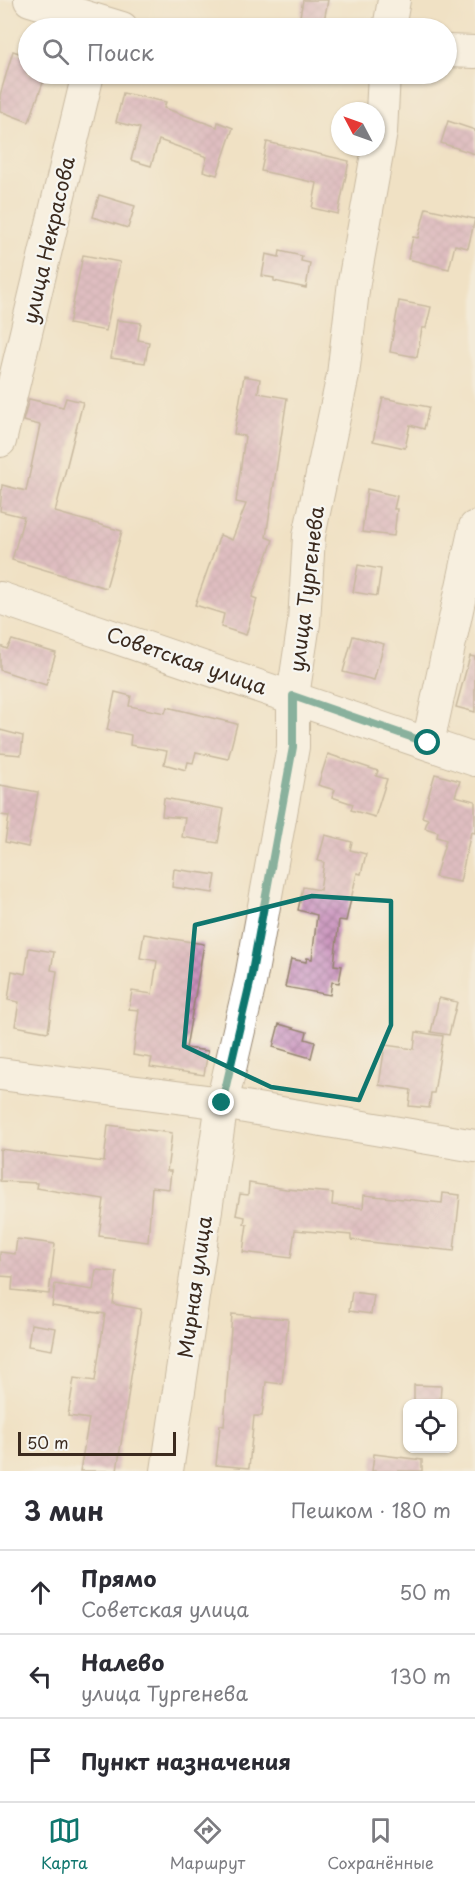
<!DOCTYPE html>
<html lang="ru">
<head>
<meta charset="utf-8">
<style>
	body { margin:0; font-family:"Playpen Sans",sans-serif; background:#f2f2f3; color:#2b2b33 }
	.controls { position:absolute; right:18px; bottom:18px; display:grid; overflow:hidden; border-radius:12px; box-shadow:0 2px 4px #0004 }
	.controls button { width:54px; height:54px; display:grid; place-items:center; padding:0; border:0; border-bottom:2px solid #e1e1e2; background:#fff; color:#2b2b33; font:30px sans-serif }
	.compass { position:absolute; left:331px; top:102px; width:54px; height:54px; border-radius:50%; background:#fff; box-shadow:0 2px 4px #0004; rotate:311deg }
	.scale { position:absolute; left:18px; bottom:15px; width:158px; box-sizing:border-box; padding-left:6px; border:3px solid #3b2a1e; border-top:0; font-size:16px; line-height:21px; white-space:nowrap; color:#3b2a1e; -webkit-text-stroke:4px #f6f6f2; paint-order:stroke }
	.stop { position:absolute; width:18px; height:18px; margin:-14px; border:4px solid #0f766e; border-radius:50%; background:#fff }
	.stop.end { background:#0f766e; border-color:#fff; box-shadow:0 2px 6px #0008 }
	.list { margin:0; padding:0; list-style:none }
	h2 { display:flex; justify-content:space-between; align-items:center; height:78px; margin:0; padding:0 24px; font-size:26px }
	h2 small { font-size:20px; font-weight:400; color:#7c7c81 }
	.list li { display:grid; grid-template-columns:39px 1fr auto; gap:18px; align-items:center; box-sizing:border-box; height:84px; padding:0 24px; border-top:2px solid #e1e1e2 }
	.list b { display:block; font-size:22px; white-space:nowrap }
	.list p { margin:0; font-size:20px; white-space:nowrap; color:#7c7c81 }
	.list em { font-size:20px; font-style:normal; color:#7c7c81 }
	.icon { flex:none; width:33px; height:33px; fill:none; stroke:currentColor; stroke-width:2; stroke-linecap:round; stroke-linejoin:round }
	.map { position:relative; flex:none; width:475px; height:1471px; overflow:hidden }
	.search { position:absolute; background:#fff; box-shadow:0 2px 4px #0004; left:18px; right:18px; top:18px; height:66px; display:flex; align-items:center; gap:15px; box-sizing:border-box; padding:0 21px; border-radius:33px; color:#7c7c81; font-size:22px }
	.sheet { height:330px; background:#fff }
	nav { display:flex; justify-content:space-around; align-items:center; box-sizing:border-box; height:84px; border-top:2px solid #e1e1e2; background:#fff; font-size:16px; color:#7c7c81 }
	nav a { display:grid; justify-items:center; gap:3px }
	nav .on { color:#0f766e }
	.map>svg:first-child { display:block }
</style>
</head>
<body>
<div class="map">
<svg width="475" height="1471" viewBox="0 0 475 1471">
	<defs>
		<pattern id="building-cross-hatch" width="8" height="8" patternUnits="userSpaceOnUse" patternTransform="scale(1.5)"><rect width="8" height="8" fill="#c991bc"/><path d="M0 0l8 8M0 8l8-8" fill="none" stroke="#a47798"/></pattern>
	</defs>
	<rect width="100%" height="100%" fill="#f6f6f2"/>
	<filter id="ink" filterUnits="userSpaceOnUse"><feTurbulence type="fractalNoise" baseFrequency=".0167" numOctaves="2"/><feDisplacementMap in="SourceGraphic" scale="12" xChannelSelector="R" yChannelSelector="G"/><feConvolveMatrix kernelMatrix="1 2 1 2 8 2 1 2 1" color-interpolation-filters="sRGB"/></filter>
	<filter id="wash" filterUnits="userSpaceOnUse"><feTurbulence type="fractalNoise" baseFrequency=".008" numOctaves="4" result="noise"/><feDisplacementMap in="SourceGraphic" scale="24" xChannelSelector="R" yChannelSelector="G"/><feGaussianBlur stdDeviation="1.35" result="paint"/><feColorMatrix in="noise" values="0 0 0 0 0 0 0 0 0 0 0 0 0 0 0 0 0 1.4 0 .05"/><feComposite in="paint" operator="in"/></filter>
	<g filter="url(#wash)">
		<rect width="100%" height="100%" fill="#f0e1c4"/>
		<g id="blocks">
			<!-- building -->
			<g fill="url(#building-cross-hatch)">
				<polygon points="303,0 328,0 324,21 300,16"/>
				<polygon points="13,51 28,56 28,74 46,74 29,122 0,111 0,95"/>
				<polygon points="123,93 166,102 164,108 217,127 218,122 233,128 217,175 203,171 207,157 159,140 151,166 131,160 140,128 116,122"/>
				<polygon points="448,121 475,130 475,154 441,143"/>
				<polygon points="267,142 349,161 338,214 312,208 317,183 261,171"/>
				<polygon points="99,195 135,206 128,228 93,217"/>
				<polygon points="426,208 475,219 468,248 455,245 449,269 408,259 413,237 418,238"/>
				<polygon points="280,251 302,256 301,261 310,263 306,288 274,281 274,278 262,276 266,254 279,257"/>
				<polygon points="83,255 120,262 106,331 69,324"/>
				<polygon points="399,301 431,307 426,328 422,328 417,357 390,352"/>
				<polygon points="117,320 141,323 138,340 149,342 145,363 111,358"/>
				<polygon points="244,376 260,379 258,393 287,398 266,537 273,540 252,597 257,599 246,635 221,627 224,614 195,605 220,535 232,540 246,504 236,502 245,436 234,434"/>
				<polygon points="66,398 83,402 55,512 122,531 106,588 12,560 24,517 0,511 2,485 26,491 40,425 23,421 29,399 63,407"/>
				<polygon points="383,398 429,407 424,429 410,425 405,448 373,441"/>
				<polygon points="367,489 397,496 394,509 397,509 394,536 362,532"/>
				<polygon points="358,565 381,569 377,596 353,592"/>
				<polygon points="353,636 384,644 374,680 343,672"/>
				<polygon points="12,640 56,653 46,685 0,670 0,646 7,649"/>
				<polygon points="470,656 475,657 475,712 456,707"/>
				<polygon points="115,692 131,696 129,706 165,713 167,707 237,724 228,759 196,752 193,763 188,762 186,770 164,764 167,751 130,745 131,735 107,730"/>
				<polygon points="0,730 23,736 21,755 0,753"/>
				<polygon points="328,754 378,771 376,776 387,779 375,817 351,810 353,804 332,797 335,790 318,785"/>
				<polygon points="435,774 460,781 455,796 475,801 475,833 471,832 460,882 435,877 446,840 437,837 438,832 425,828 428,819 422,817"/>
				<polygon points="0,785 38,792 28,847 5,842 9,816 0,815"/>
				<polygon points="164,798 224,809 218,843 182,837 185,818 162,816"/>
				<polygon points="325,835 352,842 350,850 366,854 361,874 357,873 346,921 339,920 334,965 342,966 339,983 332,982 330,995 285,987 291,959 306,962 307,958 312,959 317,915 298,910 303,887 320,890 324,862 318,861"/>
				<polygon points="174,869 216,875 213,893 172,887"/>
				<polygon points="144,934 204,944 186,1048 208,1051 204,1075 150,1067 152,1058 133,1055 139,1010 129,1009 132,991 152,994 157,961 140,958"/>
				<polygon points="29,948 54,952 51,970 57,971 48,1032 15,1026 19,1002 8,1000 12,971 25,974"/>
				<polygon points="439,998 457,1002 449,1035 431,1032"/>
				<polygon points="279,1024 307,1032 305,1039 315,1042 311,1058 273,1047"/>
				<polygon points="416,1032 443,1036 434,1093 431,1093 429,1108 409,1106 411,1090 379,1085 385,1045 414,1049"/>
				<polygon points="108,1125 172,1133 167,1171 171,1171 169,1189 152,1187 148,1242 99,1236 104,1199 36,1188 37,1183 0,1181 0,1149 104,1162"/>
				<polygon points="249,1183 286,1189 333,1193 332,1205 363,1208 364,1195 442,1203 443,1193 460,1195 454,1251 351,1240 351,1235 295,1230 291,1258 243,1252 247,1224 244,1224 245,1217 236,1215 240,1194 248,1195"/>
				<polygon points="17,1239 55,1244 49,1294 12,1290 13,1277 0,1276 0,1252 15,1254"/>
				<polygon points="96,1270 117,1272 113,1304 141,1309 117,1471 80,1471 89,1419 68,1416 74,1378 95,1381 105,1314 52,1306 55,1284 93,1290"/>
				<polygon points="352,1292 374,1295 371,1314 349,1311"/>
				<polygon points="232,1314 288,1319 282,1384 266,1382 262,1416 254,1416 249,1468 216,1465 220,1425 224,1426"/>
				<polygon points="31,1324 56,1328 52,1350 28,1346"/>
				<polygon points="414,1385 441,1386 440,1404 414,1404"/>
				<polygon points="374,1454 422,1460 422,1471 372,1471"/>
			</g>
		</g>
	</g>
	<g filter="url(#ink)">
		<use href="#blocks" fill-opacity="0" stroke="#968671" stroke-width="1.5"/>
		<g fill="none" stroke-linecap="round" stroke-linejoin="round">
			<!-- minor casing -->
			<g stroke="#968671" stroke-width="34">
				<g id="minor">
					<polyline points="30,0 122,28"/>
					<polyline points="389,28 394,0"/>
					<polyline points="446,51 475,52"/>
					<polyline points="0,441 88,74"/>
					<polyline points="0,598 475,760"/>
					<polyline points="428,743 475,527"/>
					<polyline points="0,1074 222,1103 475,1146"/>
					<polyline points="167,1471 222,1103 250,983 293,747 293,696 304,623 309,536 343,375 354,282 381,132 384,74"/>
				</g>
			</g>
			<!-- minor -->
			<use href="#minor" stroke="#fff" stroke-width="32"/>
		</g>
	</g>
	<g fill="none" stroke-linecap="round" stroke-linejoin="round" filter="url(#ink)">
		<!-- route -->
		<polyline stroke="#0f766e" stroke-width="8" points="222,1103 250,983 293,747 293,696 428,743"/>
	</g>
	<!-- marked area -->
	<path d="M0 0H475V1471H0ZM312,896L391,901V1025L359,1100L271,1087L184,1046L195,925Z" fill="#f0e1c4" fill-opacity=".55" fill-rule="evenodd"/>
	<path fill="none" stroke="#0f766e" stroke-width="4.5" stroke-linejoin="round" d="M312,896L391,901V1025L359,1100L271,1087L184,1046L195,925Z"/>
	<g text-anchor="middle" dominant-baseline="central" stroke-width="4.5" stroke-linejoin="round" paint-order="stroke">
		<!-- street labels -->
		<g font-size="20" fill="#3b2a1e" stroke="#f6f6f2">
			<text transform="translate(48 240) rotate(-77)">улица Некрасова</text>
			<text transform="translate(306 589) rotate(-83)">улица Тургенева</text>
			<text transform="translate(187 660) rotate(19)">Советская улица</text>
			<text transform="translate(194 1287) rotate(-82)">Мирная улица</text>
		</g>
	</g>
</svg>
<div class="controls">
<button><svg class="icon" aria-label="locate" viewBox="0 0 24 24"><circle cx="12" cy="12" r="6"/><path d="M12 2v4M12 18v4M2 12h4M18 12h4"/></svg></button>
</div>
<svg class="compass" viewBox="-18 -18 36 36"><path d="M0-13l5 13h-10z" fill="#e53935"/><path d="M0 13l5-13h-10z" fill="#7c7c81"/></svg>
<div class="scale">50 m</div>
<div class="stop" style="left:428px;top:743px"></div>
<div class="stop end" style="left:222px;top:1103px"></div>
<div class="search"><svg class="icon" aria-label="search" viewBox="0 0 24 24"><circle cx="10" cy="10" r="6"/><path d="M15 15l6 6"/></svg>Поиск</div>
</div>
<section class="sheet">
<h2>3 мин<small>Пешком · 180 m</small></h2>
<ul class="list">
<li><svg class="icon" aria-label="ahead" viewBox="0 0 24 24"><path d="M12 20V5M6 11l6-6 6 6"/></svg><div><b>Прямо</b><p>Советская улица</p></div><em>50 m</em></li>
<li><svg class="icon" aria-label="left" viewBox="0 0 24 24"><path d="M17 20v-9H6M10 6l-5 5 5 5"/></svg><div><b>Налево</b><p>улица Тургенева</p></div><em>130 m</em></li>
<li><svg class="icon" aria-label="arrive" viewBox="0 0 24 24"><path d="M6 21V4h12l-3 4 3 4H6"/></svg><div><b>Пункт назначения</b></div></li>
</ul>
</section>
<nav>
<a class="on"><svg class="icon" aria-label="map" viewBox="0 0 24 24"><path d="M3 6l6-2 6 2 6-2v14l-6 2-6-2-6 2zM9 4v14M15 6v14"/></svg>Карта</a>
<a><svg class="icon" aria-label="directions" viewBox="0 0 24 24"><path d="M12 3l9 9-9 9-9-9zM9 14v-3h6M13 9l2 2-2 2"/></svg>Маршрут</a>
<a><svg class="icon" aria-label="saved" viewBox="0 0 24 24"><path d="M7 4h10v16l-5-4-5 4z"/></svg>Сохранённые</a>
</nav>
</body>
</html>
